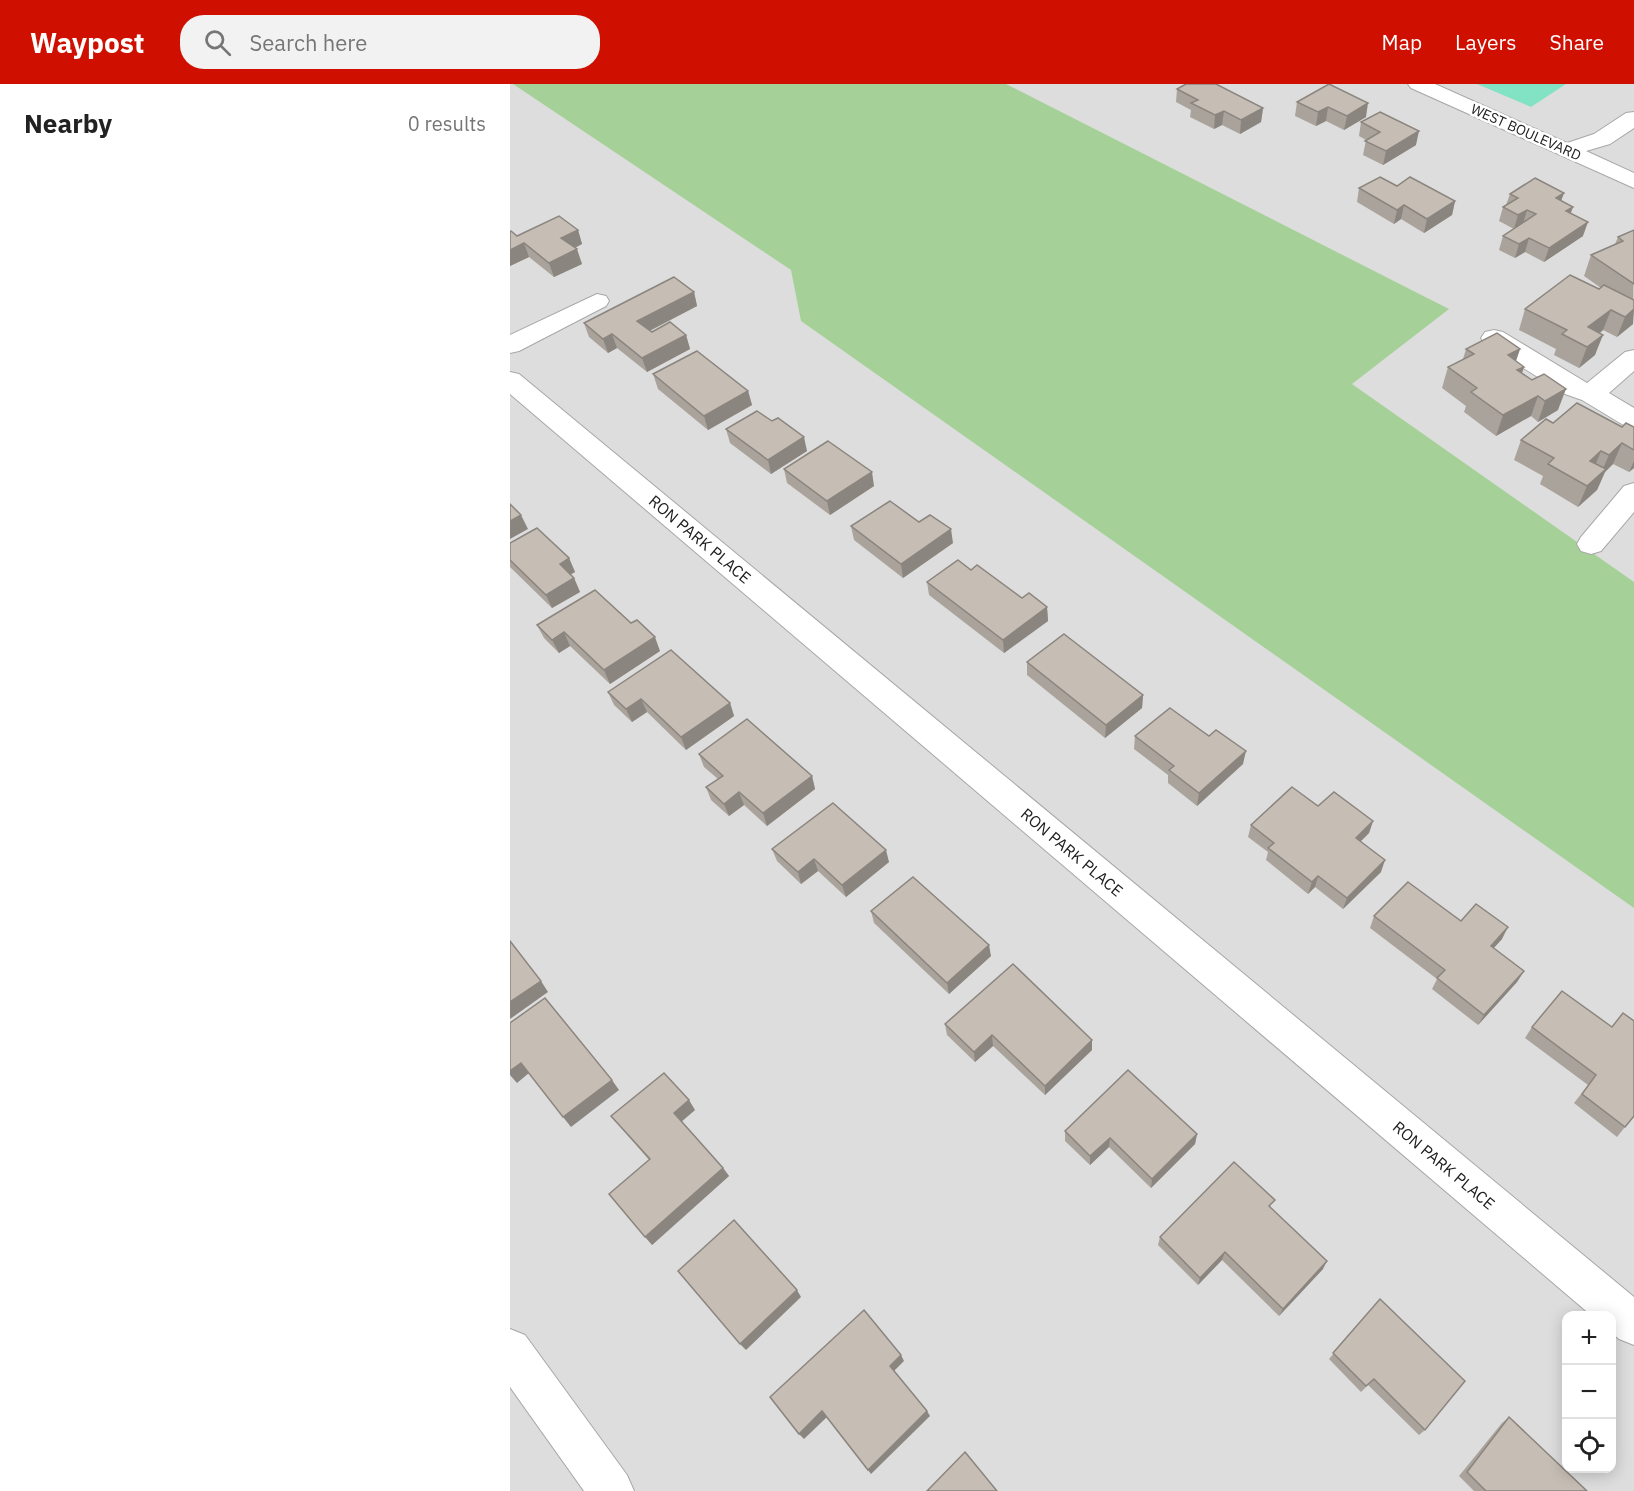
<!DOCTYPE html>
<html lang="en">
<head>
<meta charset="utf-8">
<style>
	body { margin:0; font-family:"IBM Plex Sans",sans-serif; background:#f2f2f2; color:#222 }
	.controls { position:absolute; right:18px; bottom:18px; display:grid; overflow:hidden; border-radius:12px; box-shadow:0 3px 15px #0003 }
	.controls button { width:54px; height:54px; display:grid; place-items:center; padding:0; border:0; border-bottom:2px solid #e0e0e0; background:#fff; color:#222; font:30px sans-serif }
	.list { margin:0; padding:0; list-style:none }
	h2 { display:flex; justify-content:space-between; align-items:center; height:78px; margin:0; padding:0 24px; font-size:26px }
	h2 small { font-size:20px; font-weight:400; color:#767676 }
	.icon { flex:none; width:33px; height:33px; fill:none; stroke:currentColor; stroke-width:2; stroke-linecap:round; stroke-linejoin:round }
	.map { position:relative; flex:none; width:1124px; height:1407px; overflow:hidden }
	header { display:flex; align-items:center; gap:36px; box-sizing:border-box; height:84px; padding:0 30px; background:#cf1000; color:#fff }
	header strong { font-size:28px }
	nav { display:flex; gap:33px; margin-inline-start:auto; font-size:21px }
	.search { width:420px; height:54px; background:#f2f2f2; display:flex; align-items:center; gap:15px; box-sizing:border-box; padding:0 21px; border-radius:24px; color:#767676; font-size:22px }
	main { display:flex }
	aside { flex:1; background:#fff }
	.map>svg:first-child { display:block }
</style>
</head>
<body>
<header>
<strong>Waypost</strong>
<div class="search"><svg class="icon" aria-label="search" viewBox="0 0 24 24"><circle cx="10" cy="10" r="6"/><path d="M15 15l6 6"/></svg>Search here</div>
<nav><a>Map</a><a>Layers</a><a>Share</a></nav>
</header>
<main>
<aside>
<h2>Nearby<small>0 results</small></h2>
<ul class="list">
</ul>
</aside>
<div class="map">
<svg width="1124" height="1407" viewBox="0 0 1124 1407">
	<rect width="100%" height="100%" fill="#f1eee6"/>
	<!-- residential -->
	<path fill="#dedddd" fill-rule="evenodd" d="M0,0H1124V1407H0ZM1056,1232H1102V1384H1056Z"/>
	<!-- forest -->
	<polygon fill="#a5d199" points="3,0 496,0 939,225 842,300 1124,498 1124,824 291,237 281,186"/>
	<!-- pitch -->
	<polygon fill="#82e2c4" points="967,0 1056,0 1021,23"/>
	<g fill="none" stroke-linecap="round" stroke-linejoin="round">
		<!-- minor casing -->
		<g stroke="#a7a7a7" stroke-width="2">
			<g id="minor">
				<polygon points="898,0 925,0 1057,59 1084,50 1116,29 1124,28 1124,44 1100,60 1076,67 1124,89 1124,104 901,4"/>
				<polygon points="87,210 96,212 99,217 96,222 9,267 0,269 0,251"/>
				<polygon points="984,246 993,248 1077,299 1115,268 1124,266 1124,287 1099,309 1124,324 1124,345 1115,342 1072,316 1055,310 975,260 971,254 975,248"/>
				<polygon points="0,288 9,290 1124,1213 1124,1261 1109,1255 1102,1249 1102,1232 1082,1232 0,310"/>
				<polygon points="1124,399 1124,428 1091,467 1081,470 1071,467 1067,460 1071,453 1114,402"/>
				<polygon points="0,1245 15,1251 117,1391 124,1407 74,1407 0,1303"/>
			</g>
		</g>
		<!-- minor -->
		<use href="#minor" fill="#fff" fill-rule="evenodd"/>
	</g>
	<!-- wall -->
	<g fill="#aaa39c">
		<polygon points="819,0 856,33 834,46 816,37 806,42 785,32 787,18"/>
		<polygon points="667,5 753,24 751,38 730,50 712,41 704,45 680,33 681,26 666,18"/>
		<polygon points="851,38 906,61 873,81 853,71 856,56 849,52"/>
		<polygon points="887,102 945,117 942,131 914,149 891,135 884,140 847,118 849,104"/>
		<polygon points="1000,110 1051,117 1061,130 1073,152 1034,178 1015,168 1005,174 989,166 993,152 1004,145 989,137 993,123 996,121"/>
		<polygon points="68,146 72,160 65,164 72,180 44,193 19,173 0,182 0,148 7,152"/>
		<polygon points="1124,146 1123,240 1107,253 1093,246 1090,249 1085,271 1069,284 1044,271 1046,265 1009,246 1015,225 1089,205 1091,204 1074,192 1081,171 1105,160 1108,153"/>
		<polygon points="184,208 187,222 140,247 142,248 176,251 180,265 137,288 107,264 98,269 79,253 74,239"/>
		<polygon points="956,265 1010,265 1006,277 1014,283 1012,289 1048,326 1028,338 1021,332 986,352 954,328 956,322 932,304 938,283 953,275"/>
		<polygon points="143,290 238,307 242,321 198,346 148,305"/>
		<polygon points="262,337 297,367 261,390 220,359 216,345"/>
		<polygon points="1043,339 1124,343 1124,384 1119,388 1103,380 1095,388 1087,406 1068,423 1030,400 1033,392 1004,376 1011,356"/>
		<polygon points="274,385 364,402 320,431 277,399"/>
		<polygon points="409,438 443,459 393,494 344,456 341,442"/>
		<polygon points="0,459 59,474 65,488 61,490 64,494 70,508 42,524 0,483"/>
		<polygon points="461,486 512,514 537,523 538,537 494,569 419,511 417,498"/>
		<polygon points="27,541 150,567 100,600 60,562 49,569 34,554"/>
		<polygon points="517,578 633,611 632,624 595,654 517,591"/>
		<polygon points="98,608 220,619 224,632 176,666 137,628 122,638 104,621"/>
		<polygon points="625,652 733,680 687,722 658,699 658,691 624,665"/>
		<polygon points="189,670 302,692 305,705 257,742 234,721 219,732 201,716 196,703 208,695 194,683"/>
		<polygon points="808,722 863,737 859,749 850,758 871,788 833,825 805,803 798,810 756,776 758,768 738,753 741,741"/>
		<polygon points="262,765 379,778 336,813 308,787 291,800 267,777"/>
		<polygon points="361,827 481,872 439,910 364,839"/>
		<polygon points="864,832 951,837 992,855 983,864 1014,887 1007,898 968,941 922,905 927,895 860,844"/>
		<polygon points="435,940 582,956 582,966 535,1011 483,962 465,978 437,951"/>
		<polygon points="1022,943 1102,943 1115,1043 1107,1053 1064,1019 1078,1001 1015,954"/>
		<polygon points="185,1026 171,1037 213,1084 219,1092 142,1161 139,1076 101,1032"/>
		<polygon points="555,1047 687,1050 685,1060 641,1104 599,1063 580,1081 555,1057"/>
		<polygon points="761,1124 813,1185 769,1232 712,1176 688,1201 648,1161 650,1153"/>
		<polygon points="870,1215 915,1346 909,1351 858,1301 851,1308 819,1275"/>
		<polygon points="999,1333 1077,1407 964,1407 949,1392 992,1339"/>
	</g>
	<!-- shaded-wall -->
	<g fill="#8b857f">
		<polygon points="858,19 856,33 834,46 837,32"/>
		<polygon points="818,23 816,37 806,42 808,28"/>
		<polygon points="753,24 751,38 730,50 731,36"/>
		<polygon points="714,27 712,41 704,45 705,31"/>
		<polygon points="909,47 906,61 873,81 876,67"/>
		<polygon points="1054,109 1049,123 1046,114"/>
		<polygon points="945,117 942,131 914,149 917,135"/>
		<polygon points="894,121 891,135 884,140 887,126"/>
		<polygon points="1063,123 1058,137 1056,127"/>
		<polygon points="1017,126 1013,140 1004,145 1008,131"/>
		<polygon points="1078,138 1073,152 1034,178 1039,164"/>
		<polygon points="68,146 72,160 56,168 51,154"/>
		<polygon points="1019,154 1015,168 1005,174 1009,160"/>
		<polygon points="14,159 19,173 0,182 0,166"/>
		<polygon points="67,165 72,180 44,193 39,179"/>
		<polygon points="184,208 187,222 131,251 127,237"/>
		<polygon points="1124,225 1123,240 1107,253 1115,233"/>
		<polygon points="1101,226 1093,246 1074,262 1078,243"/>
		<polygon points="102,250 107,264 98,269 93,255"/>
		<polygon points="176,251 180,265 137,288 132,274"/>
		<polygon points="1093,251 1085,271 1069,284 1077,263"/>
		<polygon points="1010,265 1003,285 998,271"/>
		<polygon points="1014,283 1007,303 1007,286"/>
		<polygon points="1056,305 1048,326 1028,338 1035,317"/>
		<polygon points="238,307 242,321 198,346 194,332"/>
		<polygon points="1028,312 1021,332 986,352 993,331"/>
		<polygon points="294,353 297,367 261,390 258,376"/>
		<polygon points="1112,359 1103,380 1095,388 1087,406 1068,423 1077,402 1091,389 1099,371"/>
		<polygon points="1091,367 1083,387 1080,377"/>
		<polygon points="1124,377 1124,384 1119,388"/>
		<polygon points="362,388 364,402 320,431 317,417"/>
		<polygon points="11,431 18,445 0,455 0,437"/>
		<polygon points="441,445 443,459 393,494 391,480"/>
		<polygon points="59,474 65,488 56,493 50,480"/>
		<polygon points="64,494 70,508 42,524 36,511"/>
		<polygon points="537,523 538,537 494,569 493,556"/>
		<polygon points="54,548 60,562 49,569 42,556"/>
		<polygon points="145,553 150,567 100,600 94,586"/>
		<polygon points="633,611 632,624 595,654 596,641"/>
		<polygon points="131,615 137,628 122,638 116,625"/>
		<polygon points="220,619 224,632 176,666 171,653"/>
		<polygon points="736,667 733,680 687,722 689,709"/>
		<polygon points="302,692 305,705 257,742 253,729"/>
		<polygon points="229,708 234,721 219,732 214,720"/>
		<polygon points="863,737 859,749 842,766 846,754"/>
		<polygon points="376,766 379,778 336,813 332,801"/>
		<polygon points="304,775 308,787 291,800 288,788"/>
		<polygon points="875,776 871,788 833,825 837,814"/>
		<polygon points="808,792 805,803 798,810 802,798"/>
		<polygon points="998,843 992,855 975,874 981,862"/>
		<polygon points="479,861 481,872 439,910 437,899"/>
		<polygon points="1014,887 1007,898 968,941 974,931"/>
		<polygon points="31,897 38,908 0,935 0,918"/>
		<polygon points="482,951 483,962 465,978 464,968"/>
		<polygon points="582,956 582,966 535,1011 535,1002"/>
		<polygon points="11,979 19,989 7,999 0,991 0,987"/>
		<polygon points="102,996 109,1006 61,1043 53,1033"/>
		<polygon points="179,1016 185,1026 170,1039 164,1029"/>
		<polygon points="687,1050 685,1060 641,1104 642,1095"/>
		<polygon points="600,1054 599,1063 580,1081 580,1072"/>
		<polygon points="213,1084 219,1092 142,1161 135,1153"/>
		<polygon points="715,1168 712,1176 688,1201 690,1194"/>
		<polygon points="817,1177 813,1185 769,1232 773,1225"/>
		<polygon points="287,1206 291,1213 236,1266 230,1260"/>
		<polygon points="391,1271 394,1277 383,1288 380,1282"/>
		<polygon points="312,1327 317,1333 294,1355 289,1350"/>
		<polygon points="417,1327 420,1332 361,1390 358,1386"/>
	</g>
	<!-- building -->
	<g fill="#c6beb5" stroke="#8b857f" stroke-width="1.5">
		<polygon points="676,0 706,0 753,24 731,36 714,27 705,31 681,19 688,16 667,5"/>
		<polygon points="819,0 858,19 837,32 818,23 808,28 787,18"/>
		<polygon points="870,28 909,47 876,67 855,57 870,48 851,38"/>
		<polygon points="870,93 887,102 900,93 945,117 917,135 894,121 887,126 849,104"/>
		<polygon points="1025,94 1054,109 1046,114 1063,123 1056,127 1078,138 1039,164 1019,154 1009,160 993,152 1026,130 1017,126 1008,131 993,123 1008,114 1000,110"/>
		<polygon points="49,132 68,146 51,154 67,165 39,179 14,159 0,166 0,148 1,147 7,152"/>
		<polygon points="1124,146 1124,200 1081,171 1113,157 1108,153"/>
		<polygon points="1060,191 1089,205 1094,201 1124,216 1124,225 1115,233 1101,226 1078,243 1093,251 1077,263 1052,250 1057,246 1015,225"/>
		<polygon points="164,193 184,208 127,237 142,248 160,238 176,251 132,274 102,250 93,255 74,239"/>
		<polygon points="987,249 1010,265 998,271 1014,283 1007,286 1022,296 1034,290 1056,305 1035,317 1028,312 993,331 961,308 967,304 938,283 964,270 956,265"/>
		<polygon points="187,267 238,307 194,332 143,290"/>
		<polygon points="1067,319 1112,343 1116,339 1124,343 1124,366 1112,359 1099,371 1091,367 1080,377 1096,385 1077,402 1038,380 1044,374 1011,356 1036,335 1043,339"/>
		<polygon points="247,327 262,337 268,334 294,353 258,376 216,345"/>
		<polygon points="318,357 362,388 317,417 274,385"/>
		<polygon points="380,417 409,438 420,431 441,445 391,480 341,442"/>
		<polygon points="0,420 11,431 0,437"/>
		<polygon points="27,444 59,474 50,480 64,494 36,511 0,476 0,459"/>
		<polygon points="448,476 461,486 467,481 512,514 519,509 537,523 493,556 417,498"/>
		<polygon points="85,506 121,539 127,536 145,553 94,586 54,548 42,556 27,541"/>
		<polygon points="554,550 633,611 596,641 517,578"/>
		<polygon points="161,566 220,619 171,653 131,615 116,625 98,608"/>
		<polygon points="660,624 699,652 706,646 736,667 689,709 659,686 664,682 625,652"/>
		<polygon points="237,635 302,692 253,729 229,708 214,720 196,703 213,692 189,670"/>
		<polygon points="782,703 808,722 824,708 863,737 846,754 875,776 837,814 808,792 802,798 758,764 764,759 741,741"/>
		<polygon points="323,719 376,766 332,801 304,775 288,788 262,765"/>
		<polygon points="403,793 479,861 437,899 361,827"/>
		<polygon points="898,798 951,837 966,820 998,843 981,862 1014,887 974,931 927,894 935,886 864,832"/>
		<polygon points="0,857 31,897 0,918"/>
		<polygon points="503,880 582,956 535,1002 482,951 464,968 435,940"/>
		<polygon points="1052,907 1102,943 1113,929 1124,937 1124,1032 1115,1043 1072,1010 1086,991 1022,943"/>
		<polygon points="35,914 102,996 53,1033 11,979 0,987 0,939"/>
		<polygon points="618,986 687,1050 642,1095 600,1054 580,1072 555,1047"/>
		<polygon points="154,989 179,1016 164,1029 213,1084 135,1153 99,1110 140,1075 101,1032"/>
		<polygon points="724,1078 765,1116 759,1122 817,1177 773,1225 715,1168 690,1194 650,1153"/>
		<polygon points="224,1136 287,1206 230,1260 168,1187"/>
		<polygon points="870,1215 955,1297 915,1346 864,1295 856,1302 823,1269"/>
		<polygon points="354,1226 391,1271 380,1282 417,1327 358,1386 312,1327 289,1350 260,1313"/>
		<polygon points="999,1333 1077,1407 976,1407 957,1388"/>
		<polygon points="455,1368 487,1407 417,1407"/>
	</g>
	<g text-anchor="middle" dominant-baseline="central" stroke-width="5" stroke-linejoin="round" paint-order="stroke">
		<!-- far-street labels -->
		<g font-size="14" fill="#202020" stroke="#fff">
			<text transform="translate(1016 48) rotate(24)">WEST BOULEVARD</text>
		</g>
		<!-- street labels -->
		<g font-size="16" fill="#202020" stroke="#fff">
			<text transform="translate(190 455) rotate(40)">RON PARK PLACE</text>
			<text transform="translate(562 768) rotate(40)">RON PARK PLACE</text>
			<text transform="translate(934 1081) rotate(40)">RON PARK PLACE</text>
		</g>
	</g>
</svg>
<div class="controls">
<button>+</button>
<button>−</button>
<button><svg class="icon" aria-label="locate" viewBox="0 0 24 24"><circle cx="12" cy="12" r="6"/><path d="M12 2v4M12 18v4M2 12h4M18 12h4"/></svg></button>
</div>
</div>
</main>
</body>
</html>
